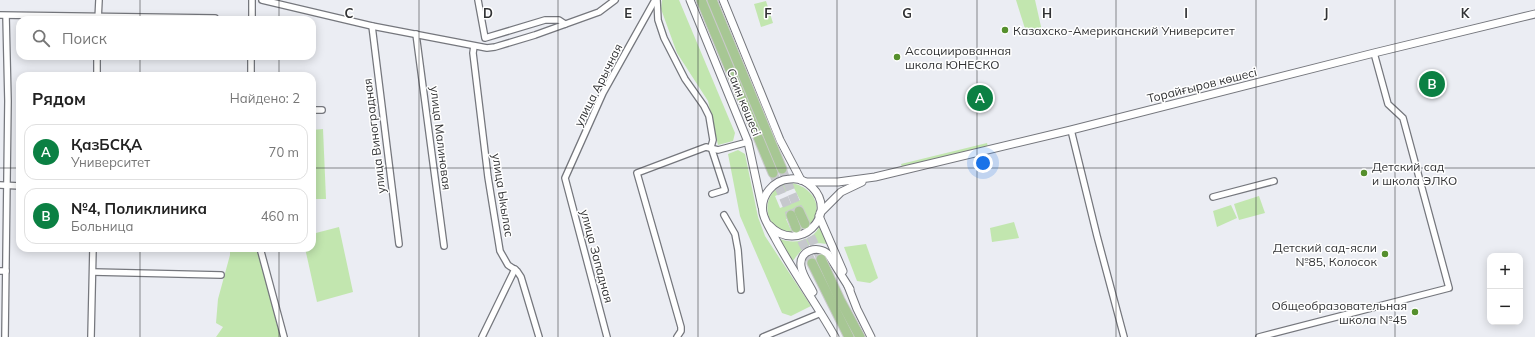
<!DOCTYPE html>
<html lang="ru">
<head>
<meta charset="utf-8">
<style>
	body { margin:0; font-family:Mulish,sans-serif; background:#f2f2f2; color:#222 }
	.controls { position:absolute; right:12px; bottom:12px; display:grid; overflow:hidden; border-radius:8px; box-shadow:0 2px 10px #0003 }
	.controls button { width:36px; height:36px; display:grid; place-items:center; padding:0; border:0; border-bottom:1px solid #e0e0e0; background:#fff; color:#222; font:20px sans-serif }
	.you { position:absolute; left:983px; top:163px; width:14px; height:14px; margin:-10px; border:3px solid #fff; border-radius:50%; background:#1a73e8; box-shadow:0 0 0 6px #1a73e833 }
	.badge { display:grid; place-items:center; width:26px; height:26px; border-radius:50%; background:#0b8043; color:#fff; font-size:13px; font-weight:700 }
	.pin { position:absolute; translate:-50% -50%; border:2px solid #fff; box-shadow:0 1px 4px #0006 }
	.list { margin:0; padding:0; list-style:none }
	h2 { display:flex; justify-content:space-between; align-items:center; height:52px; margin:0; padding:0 16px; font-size:17px }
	h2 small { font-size:13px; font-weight:400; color:#767676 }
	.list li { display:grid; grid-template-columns:26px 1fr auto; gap:12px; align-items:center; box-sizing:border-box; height:56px; margin:0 8px 8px; padding:0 8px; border:1px solid #e0e0e0; border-radius:12px }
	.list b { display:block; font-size:15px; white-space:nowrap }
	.list p { margin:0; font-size:13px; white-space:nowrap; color:#767676 }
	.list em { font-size:13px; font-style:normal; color:#767676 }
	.icon { flex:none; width:22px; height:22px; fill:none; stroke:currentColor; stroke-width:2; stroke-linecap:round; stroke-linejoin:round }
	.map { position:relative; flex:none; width:1535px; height:337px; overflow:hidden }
	.search { position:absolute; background:#fff; box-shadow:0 2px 10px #0003; left:16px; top:16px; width:300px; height:44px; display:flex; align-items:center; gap:10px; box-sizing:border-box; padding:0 14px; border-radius:12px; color:#767676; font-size:15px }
	.panel { position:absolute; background:#fff; box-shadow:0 2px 10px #0003; left:16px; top:72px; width:300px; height:180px; border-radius:12px }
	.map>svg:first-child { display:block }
</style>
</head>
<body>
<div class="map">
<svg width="1535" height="337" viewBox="0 0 1535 337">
	<rect width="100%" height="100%" fill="#ebedf3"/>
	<!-- green -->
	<g fill="#c2e6af" fill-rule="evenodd">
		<polygon points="662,0 679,0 735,133 733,141 718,145 708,101 677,53 661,9"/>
		<polygon points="1016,0 1035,0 1042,31 1027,35"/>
		<polygon points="766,1 773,23 761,27 754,4"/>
		<polygon points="323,129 326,199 312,199 312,130"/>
		<polygon points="987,143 988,147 902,167 901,164"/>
		<polygon points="738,150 745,154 758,217 765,236 811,306 791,316 782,313 740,216 728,154"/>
		<path d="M791,183C811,186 825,206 811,223C806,229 799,232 792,232C760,232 759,187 791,183ZM794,188L800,200L780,208L775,196ZM804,212L809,223L791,230L786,219Z"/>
		<polygon points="1259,196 1265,213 1239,220 1234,204"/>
		<polygon points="1231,205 1237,218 1217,227 1213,211"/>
		<polygon points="1014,222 1019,238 992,242 990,228"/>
		<path d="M821,223L828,244C808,241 804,246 792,262L780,239C795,245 816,240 821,223Z"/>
		<polygon points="339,227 353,292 317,302 305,248 312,248 312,234"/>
		<polygon points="866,244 878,278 870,283 857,281 844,247"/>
		<polygon points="230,248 258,248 280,337 216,337 223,327 216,323 218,299 230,255"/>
	</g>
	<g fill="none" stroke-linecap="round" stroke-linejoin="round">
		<!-- primary-tunnel -->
		<g stroke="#c6c8cd" stroke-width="9" stroke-dasharray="9 4.5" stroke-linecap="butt">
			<polyline points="782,169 799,211"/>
			<polyline points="773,173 791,215"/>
			<polyline points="805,224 821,259"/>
			<polyline points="796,228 812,263"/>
		</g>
		<!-- minor casing -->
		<g stroke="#75777d" stroke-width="8">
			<g id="minor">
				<polyline points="262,0 372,26 487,48 495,47 535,35 599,12 615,0"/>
				<polyline points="478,0 485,38 545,20 559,20 565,24"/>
				<polyline points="657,0 658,20 664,38 685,79 704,106 709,116 713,140 711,147 725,190 712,194"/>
				<polyline points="0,15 215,18"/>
				<polyline points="98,20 99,0"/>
				<polyline points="252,20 252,0"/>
				<polyline points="372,26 399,244"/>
				<polyline points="416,34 444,246"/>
				<polyline points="474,46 473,53 488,177 500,251 508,265 517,271 521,277 539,337"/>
				<polyline points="97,76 97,56"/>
				<polyline points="251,76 251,56"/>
				<polyline points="312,110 322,110"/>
				<polyline points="1071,130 1097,236 1124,337"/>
				<polyline points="0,185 20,186"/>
				<polyline points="1213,197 1274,181"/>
				<polyline points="724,215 735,234 738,250 741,290"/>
				<polyline points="260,248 284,337"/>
				<polyline points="0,271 6,271"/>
				<polyline points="93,272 221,275"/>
				<polyline points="5,337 8,101 6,16"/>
				<polyline points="91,337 93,248"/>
				<polyline points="482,337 515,269"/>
				<polyline points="607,337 565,178 603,93 655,0"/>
				<polyline points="677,337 681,331 681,327 637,173 706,147 718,150 748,142"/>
				<polyline points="763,337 821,313"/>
				<polyline points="1259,337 1449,288 1403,118 1388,104 1374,53"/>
			</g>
		</g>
		<!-- tertiary casing -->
		<g stroke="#75777d" stroke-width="9">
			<g id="tertiary">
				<polyline points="690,0 748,142 762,207"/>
				<polyline points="723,0 780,140 801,180"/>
				<polyline points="806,182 838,182 875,177 1071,130 1374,53 1535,14"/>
				<polyline points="820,213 841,192 862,182"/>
				<polyline points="819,216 843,271"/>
				<path d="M769,225C798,256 840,215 812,187C806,181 798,178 790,179C773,180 760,196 763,213C765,222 771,230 775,238C793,272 816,303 835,337"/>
				<polyline points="848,286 857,309 871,337"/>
				<path d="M813,292C809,284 802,275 801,266C799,250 818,245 828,254L850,289"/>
			</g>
		</g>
		<!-- primary casing -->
		<g stroke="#c9caca" stroke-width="11">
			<g id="primary">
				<polyline points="701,0 773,173"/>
				<polyline points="712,0 782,169"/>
				<polyline points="799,211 805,224"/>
				<polyline points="791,215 796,228"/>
				<polyline points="821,259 840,300 860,337"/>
				<polyline points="812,263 849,337"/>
			</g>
		</g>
		<!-- minor -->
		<use href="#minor" stroke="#fff" stroke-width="5.5"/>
		<!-- tertiary -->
		<use href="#tertiary" stroke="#fff" stroke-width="7"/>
		<!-- primary -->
		<use href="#primary" stroke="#a7c794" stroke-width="9"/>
	</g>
	<!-- grid -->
	<path fill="none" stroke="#313234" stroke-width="1" stroke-opacity="0.55" d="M140,0V20M279,0V20M419,0V337M558,0V337M698,0V337M837,0V337M977,0V337M1116,0V337M1256,0V337M1395,0V337M140,56V76M279,56V76M0,168H20M312,168H1535M140,248V337M279,248V337"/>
	<!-- markers -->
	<g fill="#558f2c" stroke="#fff" stroke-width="1.5">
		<circle cx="1005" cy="30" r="4"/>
		<circle cx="897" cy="57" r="4"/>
		<circle cx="1364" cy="173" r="4"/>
		<circle cx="1385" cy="254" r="4"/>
		<circle cx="1415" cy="312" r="4"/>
	</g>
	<g text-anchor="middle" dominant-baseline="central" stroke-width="3" stroke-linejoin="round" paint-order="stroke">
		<!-- poi labels -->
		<g font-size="12" fill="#313234" stroke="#fff" text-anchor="start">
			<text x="1013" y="30">Казахско-Американский Университет</text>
			<text x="905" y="50">Ассоциированная<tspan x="905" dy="14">школа ЮНЕСКО</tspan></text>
			<text x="1372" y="166">Детский сад<tspan x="1372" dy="14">и школа ЭЛКО</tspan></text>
			<text x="1377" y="247" text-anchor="end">Детский сад-ясли<tspan x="1377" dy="14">№85, Колосок</tspan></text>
			<text x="1407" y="305" text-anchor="end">Общеобразовательная<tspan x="1407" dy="14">школа №45</tspan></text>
		</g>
		<!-- street labels -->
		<g font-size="12" fill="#313234" stroke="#fff">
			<text transform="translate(598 85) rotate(-63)">улица Арычная</text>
			<text transform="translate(1202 85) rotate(-14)">Торайғыров көшесі</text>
			<text transform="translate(744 102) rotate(68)">Саин көшесі</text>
			<text transform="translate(374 136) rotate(-97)">улица Виноградная</text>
			<text transform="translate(441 138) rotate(83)">улица Малиновая</text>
			<text transform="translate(503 195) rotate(81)">улица Ыкылас</text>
			<text transform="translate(597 256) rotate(75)">улица Западная</text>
		</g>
	</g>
	<g font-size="13" text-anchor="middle" font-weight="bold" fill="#313234" stroke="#fff" stroke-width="3" stroke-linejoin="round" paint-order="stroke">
		<text x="349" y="18">C</text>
		<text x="488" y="18">D</text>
		<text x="628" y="18">E</text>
		<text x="768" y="18">F</text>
		<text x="907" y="18">G</text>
		<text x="1047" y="18">H</text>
		<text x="1186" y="18">I</text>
		<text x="1326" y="18">J</text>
		<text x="1465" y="18">K</text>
	</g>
</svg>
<div class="controls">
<button>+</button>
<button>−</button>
</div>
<div class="you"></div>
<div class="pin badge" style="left:980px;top:98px">A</div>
<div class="pin badge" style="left:1432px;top:84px">B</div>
<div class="search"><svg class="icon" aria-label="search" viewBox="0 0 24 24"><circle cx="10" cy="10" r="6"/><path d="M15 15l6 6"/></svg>Поиск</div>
<section class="panel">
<h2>Рядом<small>Найдено: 2</small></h2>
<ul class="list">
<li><span class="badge">A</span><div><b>ҚазБСҚА</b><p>Университет</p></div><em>70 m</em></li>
<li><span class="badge">B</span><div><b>№4, Поликлиника</b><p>Больница</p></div><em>460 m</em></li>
</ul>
</section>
</div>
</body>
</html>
